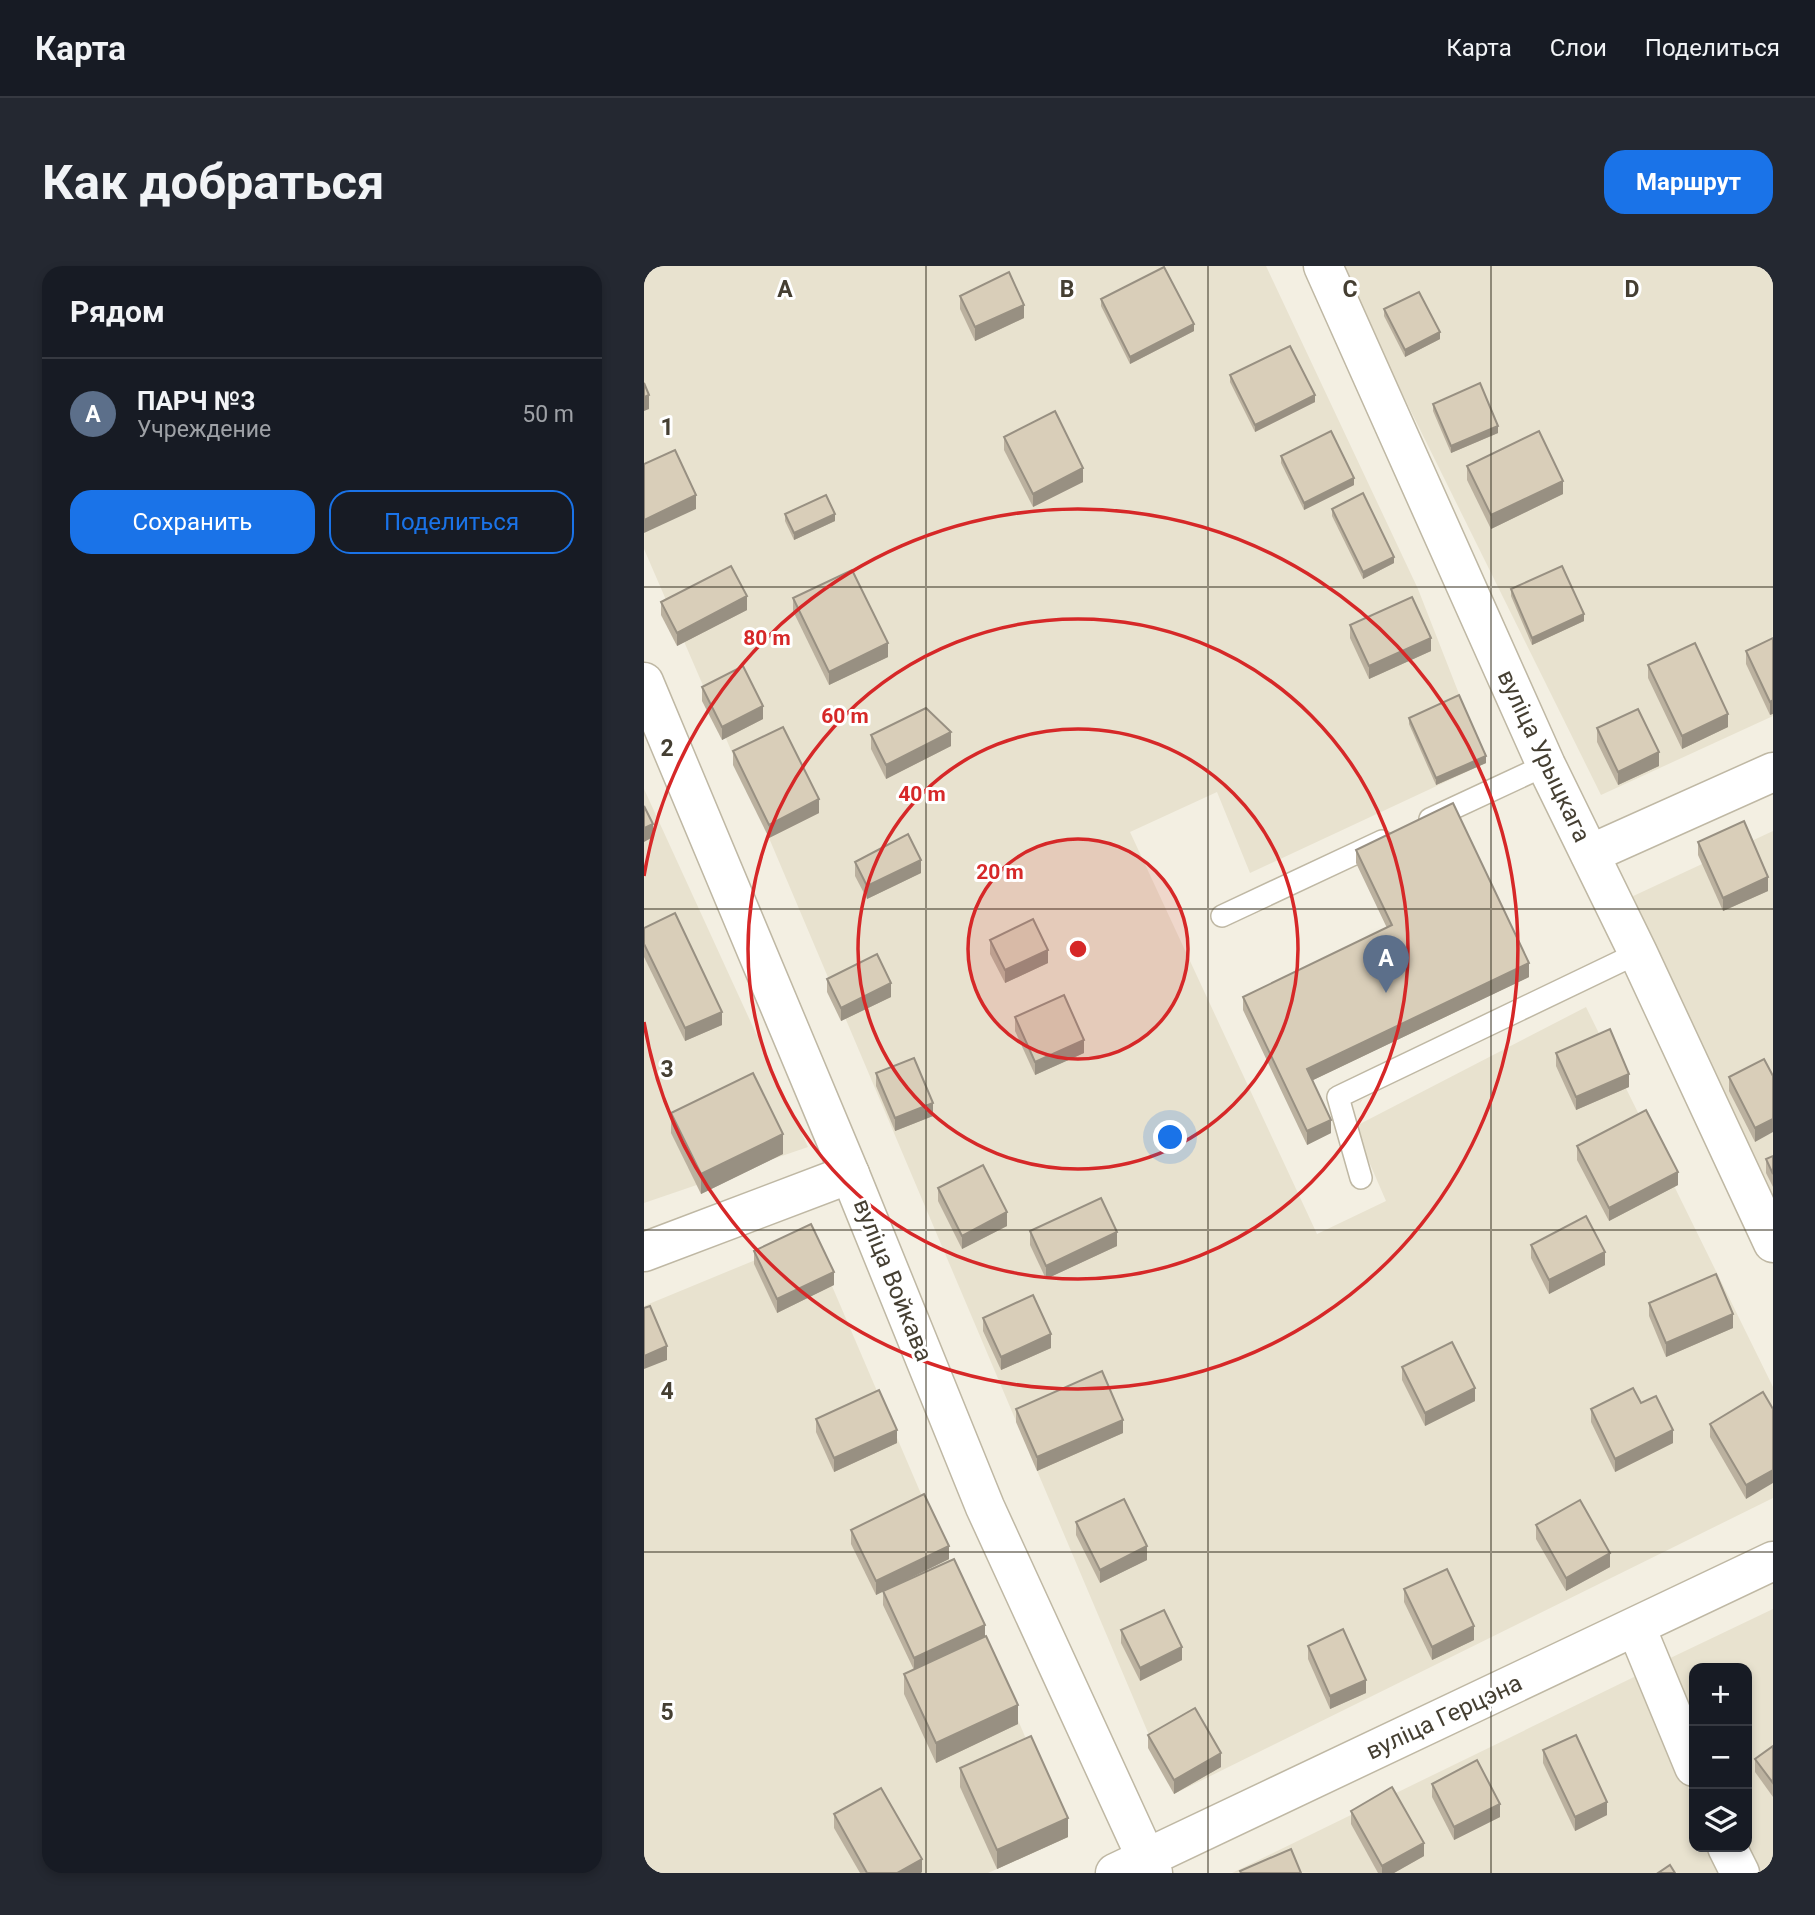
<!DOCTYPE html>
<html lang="ru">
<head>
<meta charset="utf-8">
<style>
	body { margin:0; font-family:Roboto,sans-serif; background:#242831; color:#f1f3f6 }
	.controls { position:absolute; right:21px; bottom:21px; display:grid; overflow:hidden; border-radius:14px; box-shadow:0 4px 10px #0003 }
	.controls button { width:63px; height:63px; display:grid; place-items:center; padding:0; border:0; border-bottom:2px solid #363941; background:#171b24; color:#f1f3f6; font:35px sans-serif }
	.you { position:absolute; left:527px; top:872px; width:24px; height:24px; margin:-18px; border:5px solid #fff; border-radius:50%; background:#1a73e8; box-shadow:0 0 0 10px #1a73e833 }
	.badge { display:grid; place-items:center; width:46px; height:46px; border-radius:50%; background:#1a73e8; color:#fff; font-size:23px; font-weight:700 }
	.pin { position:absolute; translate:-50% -58px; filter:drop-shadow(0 2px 4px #0008) }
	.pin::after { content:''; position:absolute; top:37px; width:24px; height:21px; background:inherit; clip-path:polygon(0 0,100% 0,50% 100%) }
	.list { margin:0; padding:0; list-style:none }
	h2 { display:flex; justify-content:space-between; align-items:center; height:91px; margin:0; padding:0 28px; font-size:30px }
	h2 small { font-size:23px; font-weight:400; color:#9ea1a6 }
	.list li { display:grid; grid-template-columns:46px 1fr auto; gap:21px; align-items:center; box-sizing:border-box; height:112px; padding:0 28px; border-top:2px solid #363941 }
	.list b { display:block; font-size:26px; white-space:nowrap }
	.list p { margin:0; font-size:23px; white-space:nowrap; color:#9ea1a6 }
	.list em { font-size:23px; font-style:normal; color:#9ea1a6 }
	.actions { display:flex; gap:14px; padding:21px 28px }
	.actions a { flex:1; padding:16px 0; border:2px solid #1a73e8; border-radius:21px; text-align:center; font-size:24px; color:#1a73e8 }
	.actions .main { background:#1a73e8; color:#fff }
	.icon { flex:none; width:38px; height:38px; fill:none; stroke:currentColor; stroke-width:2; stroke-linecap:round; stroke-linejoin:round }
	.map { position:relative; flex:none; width:1129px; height:1607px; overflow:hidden; border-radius:21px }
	header { display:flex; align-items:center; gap:42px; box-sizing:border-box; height:98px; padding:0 35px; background:#171b24; border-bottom:2px solid #363941 }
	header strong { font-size:33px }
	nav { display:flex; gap:38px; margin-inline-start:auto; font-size:24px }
	.intro { display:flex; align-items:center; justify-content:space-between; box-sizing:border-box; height:168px; padding:0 42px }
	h1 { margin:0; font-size:49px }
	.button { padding:18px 32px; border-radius:21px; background:#1a73e8; color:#fff; font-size:24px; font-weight:700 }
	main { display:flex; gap:42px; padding:0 42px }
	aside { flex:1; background:#171b24; border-radius:21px; box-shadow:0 4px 10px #0003 }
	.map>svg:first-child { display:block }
</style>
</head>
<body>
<header>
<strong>Карта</strong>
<nav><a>Карта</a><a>Слои</a><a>Поделиться</a></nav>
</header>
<div class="intro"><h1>Как добраться</h1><a class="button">Маршрут</a></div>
<main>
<aside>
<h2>Рядом<small></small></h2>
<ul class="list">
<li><span class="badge" style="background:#5c6f8a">A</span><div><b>ПАРЧ №3</b><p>Учреждение</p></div><em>50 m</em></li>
</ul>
<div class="actions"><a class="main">Сохранить</a><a>Поделиться</a></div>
</aside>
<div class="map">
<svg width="1129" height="1607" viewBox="0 0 1129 1607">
	<rect width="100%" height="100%" fill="#f3efe2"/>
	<!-- residential -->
	<g fill="#e8e2cf">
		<polygon points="0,0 622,0 774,323 842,497 606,607 573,526 486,566 673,968 742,935 710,861 942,741 1129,1121 1129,1232 530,1528 125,572 0,283"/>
		<polygon points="695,0 1129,0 1129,450 957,529"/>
		<polygon points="0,523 164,881 0,937"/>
		<polygon points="1129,565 1129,941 985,632"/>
		<polygon points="167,971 424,1571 344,1607 0,1607 0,1040"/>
		<polygon points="1129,1343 1129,1607 1110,1607 1103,1581 1103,1402 1050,1402 1050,1471 1018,1396"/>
		<polygon points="992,1410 1050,1534 1050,1581 1072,1581 1084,1607 588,1607"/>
	</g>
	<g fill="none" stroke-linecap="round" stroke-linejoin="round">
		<!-- lane casing -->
		<g stroke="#bfb8a4" stroke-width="24">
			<g id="lane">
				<polyline points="786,553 902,499"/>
				<polyline points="578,650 738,575"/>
				<polyline points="717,912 694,831 994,687"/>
			</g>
		</g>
		<!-- street casing -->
		<g stroke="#bfb8a4" stroke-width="41">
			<g id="street">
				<polyline points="679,0 902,499 994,687 1129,977"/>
				<polyline points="0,416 206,908 341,1241 509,1607"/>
				<polyline points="946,588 1129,506"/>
				<polyline points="0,986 206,908"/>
				<polyline points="992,1361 1050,1501"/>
				<polyline points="1083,1581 1096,1607"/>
				<polyline points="471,1607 1129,1295"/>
			</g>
		</g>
		<!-- lane -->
		<use href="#lane" stroke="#fff" stroke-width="21"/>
		<!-- street -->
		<use href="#street" stroke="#fff" stroke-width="38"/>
	</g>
	<!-- wall -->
	<g fill="#bbb19f">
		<polygon points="316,30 380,52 331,75 316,43"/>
		<polygon points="457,33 550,65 486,98 457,40"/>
		<polygon points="740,43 796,73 761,91 740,50"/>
		<polygon points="586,109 671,136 611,166 586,116"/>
		<polygon points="789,138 854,167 807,187 789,145"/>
		<polygon points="360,171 439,216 389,241 360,184"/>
		<polygon points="637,190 710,219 660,244 637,197"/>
		<polygon points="823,200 919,228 847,263 823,214"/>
		<polygon points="688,243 750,297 719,313 688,250"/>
		<polygon points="141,248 191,255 150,274 141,255"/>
		<polygon points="867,323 940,355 888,379 867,330"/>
		<polygon points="149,332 244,391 185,419 149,345"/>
		<polygon points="17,336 103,344 33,380 17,349"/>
		<polygon points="706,359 787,385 725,413 706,372"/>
		<polygon points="1129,372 1126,449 1102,398 1102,385"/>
		<polygon points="1004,399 1084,461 1038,483 1004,412"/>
		<polygon points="58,421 119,453 78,474 58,435"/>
		<polygon points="765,452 842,497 792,519 765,458"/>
		<polygon points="953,462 1015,500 974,519 953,476"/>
		<polygon points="227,469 307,480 242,513 227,483"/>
		<polygon points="89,485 175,547 125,572 89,499"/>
		<polygon points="1054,576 1124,625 1079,645 1054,589"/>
		<polygon points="712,584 885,711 669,814 687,867 663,879 599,744 599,731 743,662 712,597"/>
		<polygon points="211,596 277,607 223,633 211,610"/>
		<polygon points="0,662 78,759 41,775 0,691"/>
		<polygon points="346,674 404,697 361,717 346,688"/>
		<polygon points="183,713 247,731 197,755 183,726"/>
		<polygon points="371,751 440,787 391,809 371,765"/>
		<polygon points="912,787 985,821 932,844 912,800"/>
		<polygon points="1120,793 1111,876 1085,825 1085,811"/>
		<polygon points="232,807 289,850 251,865 232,820"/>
		<polygon points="27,847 139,888 57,928 27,867"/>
		<polygon points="933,880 1034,919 965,955 933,894"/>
		<polygon points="1129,890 1129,921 1122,907 1122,893"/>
		<polygon points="294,922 363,960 318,983 294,935"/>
		<polygon points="386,965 473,980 402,1013 386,979"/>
		<polygon points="887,979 961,999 905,1028 887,992"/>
		<polygon points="110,985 190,1019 133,1047 110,998"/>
		<polygon points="1005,1037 1089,1062 1022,1091 1005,1050"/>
		<polygon points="339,1052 407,1082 357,1104 339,1065"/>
		<polygon points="758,1101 831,1135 781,1160 758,1114"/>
		<polygon points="997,1137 1029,1177 971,1206 947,1156 947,1143"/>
		<polygon points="372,1143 479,1167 393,1205 372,1156"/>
		<polygon points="1129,1143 1102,1233 1066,1171 1066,1158"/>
		<polygon points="172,1153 253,1177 190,1206 172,1166"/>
		<polygon points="432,1256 503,1294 456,1317 432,1269"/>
		<polygon points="892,1259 966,1301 922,1325 892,1273"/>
		<polygon points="207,1264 305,1293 232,1329 207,1278"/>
		<polygon points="760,1323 830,1374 788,1394 760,1336"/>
		<polygon points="239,1325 341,1370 374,1458 292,1497 260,1428 260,1408 270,1404 239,1339"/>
		<polygon points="477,1364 538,1394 496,1415 477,1377"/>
		<polygon points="664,1380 722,1427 686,1443 664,1393"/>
		<polygon points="504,1469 577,1501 530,1528 504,1482"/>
		<polygon points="1129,1480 1129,1531 1111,1506 1111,1493"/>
		<polygon points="899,1484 963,1549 931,1565 899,1497"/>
		<polygon points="316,1502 424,1571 353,1603 316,1521"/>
		<polygon points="788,1518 856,1551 810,1574 788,1531"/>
		<polygon points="707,1545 780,1590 750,1607 734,1607 707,1558"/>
		<polygon points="190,1548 278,1606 216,1607 190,1562"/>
	</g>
	<!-- shaded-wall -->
	<g fill="#989082">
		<polygon points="380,39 380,52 331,75 331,61"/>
		<polygon points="550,58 550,65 486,98 486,91"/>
		<polygon points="796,66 796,73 761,91 761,84"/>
		<polygon points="5,129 5,143 0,145 0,131"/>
		<polygon points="671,129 671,136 611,166 611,159"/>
		<polygon points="854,160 854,167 807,187 807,180"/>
		<polygon points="439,202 439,216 389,241 389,228"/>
		<polygon points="710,212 710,219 660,244 660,237"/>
		<polygon points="919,215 919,228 847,263 847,249"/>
		<polygon points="52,229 52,243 0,267 0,254"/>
		<polygon points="191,248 191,255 150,274 150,267"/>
		<polygon points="750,291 750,297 719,313 719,306"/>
		<polygon points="103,330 103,344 33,380 33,367"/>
		<polygon points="940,348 940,355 888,379 888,372"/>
		<polygon points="787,372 787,385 725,413 725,400"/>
		<polygon points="244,377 244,391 185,419 185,406"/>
		<polygon points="1129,434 1129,448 1126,449 1126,436"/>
		<polygon points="119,440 119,453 78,474 78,461"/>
		<polygon points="1084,448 1084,461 1038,483 1038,470"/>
		<polygon points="307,466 307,480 242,513 242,499"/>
		<polygon points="1015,486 1015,500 974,519 974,506"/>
		<polygon points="842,490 842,497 792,519 792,512"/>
		<polygon points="175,533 175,547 125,572 125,559"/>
		<polygon points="9,558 9,571 0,576 0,562"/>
		<polygon points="277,594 277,607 223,633 223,620"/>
		<polygon points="1124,611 1124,625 1079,645 1079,632"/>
		<polygon points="404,684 404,697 361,717 361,704"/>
		<polygon points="885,697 885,711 663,817 663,803"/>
		<polygon points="247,717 247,731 197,755 197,742"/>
		<polygon points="78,746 78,759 41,775 41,762"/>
		<polygon points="440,774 440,787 391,809 391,796"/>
		<polygon points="985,808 985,821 932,844 932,831"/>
		<polygon points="289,837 289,850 251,865 251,852"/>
		<polygon points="1129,853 1129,866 1111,876 1111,862"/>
		<polygon points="687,854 687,867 663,879 663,865"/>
		<polygon points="139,868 139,888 57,928 57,908"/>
		<polygon points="1034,906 1034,919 965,955 965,942"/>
		<polygon points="363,946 363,960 318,983 318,970"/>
		<polygon points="473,966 473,980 402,1013 402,1000"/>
		<polygon points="961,986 961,999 905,1028 905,1014"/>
		<polygon points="190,1006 190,1019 133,1047 133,1033"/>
		<polygon points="1089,1048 1089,1062 1022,1091 1022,1077"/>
		<polygon points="407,1068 407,1082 357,1104 357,1091"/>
		<polygon points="23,1080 23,1094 0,1103 0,1090"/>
		<polygon points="831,1122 831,1135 781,1160 781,1147"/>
		<polygon points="479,1154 479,1167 393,1205 393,1191"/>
		<polygon points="253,1164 253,1177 190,1206 190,1192"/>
		<polygon points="1029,1164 1029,1177 971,1206 971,1193"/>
		<polygon points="1129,1204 1129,1217 1102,1233 1102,1219"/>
		<polygon points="305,1280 305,1293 232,1329 232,1315"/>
		<polygon points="503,1280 503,1294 456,1317 456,1304"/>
		<polygon points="966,1287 966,1301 922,1325 922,1312"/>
		<polygon points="341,1359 341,1372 270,1405 270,1392"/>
		<polygon points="830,1360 830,1374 788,1394 788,1381"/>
		<polygon points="538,1381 538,1394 496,1415 496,1402"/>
		<polygon points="722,1414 722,1427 686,1443 686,1430"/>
		<polygon points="374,1439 374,1458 292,1497 292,1477"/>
		<polygon points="577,1487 577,1501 530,1528 530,1514"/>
		<polygon points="963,1536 963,1549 931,1565 931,1551"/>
		<polygon points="856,1538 856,1551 810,1574 810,1561"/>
		<polygon points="424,1552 424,1571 353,1603 353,1584"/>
		<polygon points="780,1577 780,1590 750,1607 738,1607 738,1600"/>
		<polygon points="278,1593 278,1606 277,1607 253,1607"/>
	</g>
	<!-- building -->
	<g fill="#d9ceb9" stroke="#989082" stroke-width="2">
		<polygon points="520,1 550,58 486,91 457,33"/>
		<polygon points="365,6 380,39 331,61 316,30"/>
		<polygon points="775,26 796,66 761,84 740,43"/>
		<polygon points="646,80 671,129 611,159 586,109"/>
		<polygon points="0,117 5,129 0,131"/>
		<polygon points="836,117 854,160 807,180 789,138"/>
		<polygon points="411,145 439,202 389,228 360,171"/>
		<polygon points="687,165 710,212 660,237 637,190"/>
		<polygon points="895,165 919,215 847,249 823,200"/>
		<polygon points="31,184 52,229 0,254 0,198"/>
		<polygon points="719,227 750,291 719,306 688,243"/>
		<polygon points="182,229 191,248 150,267 141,248"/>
		<polygon points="87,300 103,330 33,367 17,336"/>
		<polygon points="918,300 940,348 888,372 867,323"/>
		<polygon points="208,304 244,377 185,406 149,332"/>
		<polygon points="768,331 787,372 725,400 706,359"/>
		<polygon points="1129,372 1129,434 1126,436 1102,385"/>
		<polygon points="1051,377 1084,448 1038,470 1004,399"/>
		<polygon points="99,400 119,440 78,461 58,421"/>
		<polygon points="815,429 842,490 792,512 765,452"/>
		<polygon points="282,442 307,466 242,499 227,469"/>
		<polygon points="994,443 1015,486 974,506 953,462"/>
		<polygon points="139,461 175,533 125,559 89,485"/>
		<polygon points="809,537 885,697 663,803 687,854 663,865 599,731 748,659 712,584"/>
		<polygon points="0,540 9,558 0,562"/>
		<polygon points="1100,555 1124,611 1079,632 1054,576"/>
		<polygon points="264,568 277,594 223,620 211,596"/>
		<polygon points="31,647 78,746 41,762 0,678 0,662"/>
		<polygon points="389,653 404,684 361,704 346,674"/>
		<polygon points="233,688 247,717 197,742 183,713"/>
		<polygon points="420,729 440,774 391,796 371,751"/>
		<polygon points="966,763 985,808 932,831 912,787"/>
		<polygon points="270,792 289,837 251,852 232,807"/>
		<polygon points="1120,793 1129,810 1129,853 1111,862 1085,811"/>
		<polygon points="109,807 139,868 57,908 27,847"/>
		<polygon points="1002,844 1034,906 965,942 933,880"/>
		<polygon points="1129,890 1129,908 1122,893"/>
		<polygon points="339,899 363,946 318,970 294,922"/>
		<polygon points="457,932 473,966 402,1000 386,965"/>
		<polygon points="942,950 961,986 905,1014 887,979"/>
		<polygon points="167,958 190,1006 133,1033 110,985"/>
		<polygon points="1072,1008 1089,1048 1022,1077 1005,1037"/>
		<polygon points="389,1029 407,1068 357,1091 339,1052"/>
		<polygon points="6,1040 23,1080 0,1090 0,1042"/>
		<polygon points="808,1076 831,1122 781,1147 758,1101"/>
		<polygon points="458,1105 479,1154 393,1191 372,1143"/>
		<polygon points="989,1122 997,1137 1012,1130 1029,1164 971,1193 947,1143"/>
		<polygon points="235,1124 253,1164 190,1192 172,1153"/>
		<polygon points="1119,1126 1129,1143 1129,1204 1102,1219 1066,1158"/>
		<polygon points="280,1228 305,1280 232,1315 207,1264"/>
		<polygon points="480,1233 503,1280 456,1304 432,1256"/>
		<polygon points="936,1234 966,1287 922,1312 892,1259"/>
		<polygon points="310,1293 341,1359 270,1392 239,1325"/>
		<polygon points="803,1303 830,1360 788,1381 760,1323"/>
		<polygon points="520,1344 538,1381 496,1402 477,1364"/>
		<polygon points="699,1363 722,1414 686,1430 664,1380"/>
		<polygon points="342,1370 374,1439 292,1477 260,1408"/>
		<polygon points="551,1442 577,1487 530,1514 504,1469"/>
		<polygon points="932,1469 963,1536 931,1551 899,1484"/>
		<polygon points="387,1470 424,1552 353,1584 316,1502"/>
		<polygon points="1129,1480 1129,1517 1111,1493"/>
		<polygon points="833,1494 856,1538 810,1561 788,1518"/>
		<polygon points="748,1521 780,1577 738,1600 707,1545"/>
		<polygon points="237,1522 278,1593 253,1607 223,1607 190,1548"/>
		<polygon points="647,1583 657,1607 597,1607 596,1605"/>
		<polygon points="1026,1599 1031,1607 1014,1607"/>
	</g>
	<!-- grid -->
	<path fill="none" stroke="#453f32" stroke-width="2" stroke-opacity="0.55" d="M282,0V1607M564,0V1607M847,0V1607M0,321H1129M0,643H1129M0,964H1129M0,1286H1129"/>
	<!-- distance rings -->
	<circle cx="434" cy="683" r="110" fill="#d62828" fill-opacity=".12"/>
	<g fill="none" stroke="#d62828" stroke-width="3.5">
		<circle cx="434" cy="683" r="110"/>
		<circle cx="434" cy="683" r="220"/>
		<circle cx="434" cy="683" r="330"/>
		<path d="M0 610A440 440 0 1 1 0 756"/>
	</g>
	<g text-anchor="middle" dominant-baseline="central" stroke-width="6" stroke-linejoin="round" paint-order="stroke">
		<!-- street labels -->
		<g font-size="24" fill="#453f32" stroke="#fff">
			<text transform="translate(900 490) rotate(65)">вуліца Урыцкага</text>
			<text transform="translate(249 1014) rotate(68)">вуліца Войкава</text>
			<text transform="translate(800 1451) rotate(-25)">вуліца Герцэна</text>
		</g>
	</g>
	<g font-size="23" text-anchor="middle" font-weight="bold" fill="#453f32" stroke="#fff" stroke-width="6" stroke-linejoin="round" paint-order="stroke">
		<text x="141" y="31">A</text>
		<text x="423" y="31">B</text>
		<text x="706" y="31">C</text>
		<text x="988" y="31">D</text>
		<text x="23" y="169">1</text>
		<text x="23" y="490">2</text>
		<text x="23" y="811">3</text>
		<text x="23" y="1133">4</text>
		<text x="23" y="1454">5</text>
	</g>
	<circle cx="434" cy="683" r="10" fill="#d62828" stroke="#fff" stroke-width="3.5"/>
	<g font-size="21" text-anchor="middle" font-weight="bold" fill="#d62828" stroke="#fff" stroke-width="6" stroke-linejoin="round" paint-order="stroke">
		<text x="123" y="379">80 m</text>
		<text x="201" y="457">60 m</text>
		<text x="278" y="535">40 m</text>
		<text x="356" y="613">20 m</text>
	</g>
</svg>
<div class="controls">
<button>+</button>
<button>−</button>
<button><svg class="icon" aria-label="layers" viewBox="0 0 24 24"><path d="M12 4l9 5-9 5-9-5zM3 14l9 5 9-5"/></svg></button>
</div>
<div class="you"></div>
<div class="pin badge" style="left:742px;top:727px;background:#5c6f8a">A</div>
</div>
</main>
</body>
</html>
